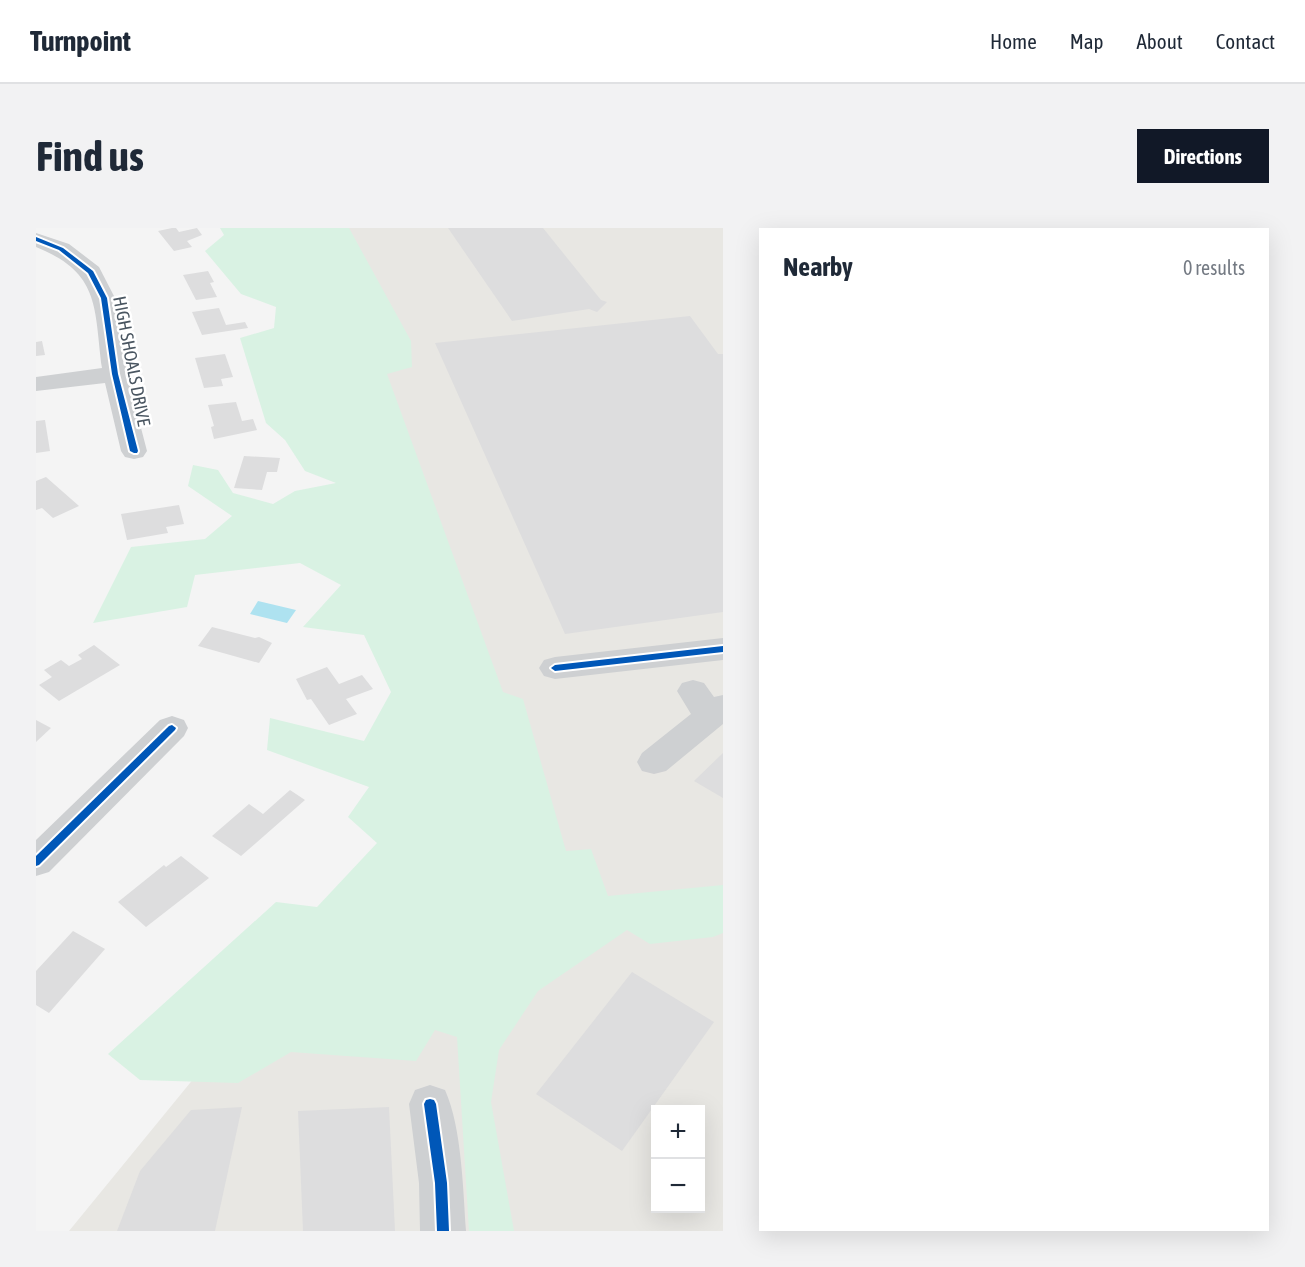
<!DOCTYPE html>
<html lang="en">
<head>
<meta charset="utf-8">
<style>
	body { margin:0; font-family:"Asap Condensed",sans-serif; background:#f2f2f3; color:#1f2937 }
	.controls { position:absolute; right:18px; bottom:18px; display:grid; overflow:hidden; border-radius:0px; box-shadow:0 6px 24px #0002 }
	.controls button { width:54px; height:54px; display:grid; place-items:center; padding:0; border:0; border-bottom:2px solid #e0e1e3; background:#fff; color:#1f2937; font:30px sans-serif }
	.list { margin:0; padding:0; list-style:none }
	h2 { display:flex; justify-content:space-between; align-items:center; height:78px; margin:0; padding:0 24px; font-size:26px }
	h2 small { font-size:20px; font-weight:400; color:#747a83 }
	.map { position:relative; flex:none; width:687px; height:1003px; overflow:hidden; border-radius:0px }
	header { display:flex; align-items:center; gap:36px; box-sizing:border-box; height:84px; padding:0 30px; background:#fff; border-bottom:2px solid #e0e1e3 }
	header strong { font-size:28px }
	nav { display:flex; gap:33px; margin-inline-start:auto; font-size:21px }
	.intro { display:flex; align-items:center; justify-content:space-between; box-sizing:border-box; height:144px; padding:0 36px }
	h1 { margin:0; font-size:42px }
	.button { padding:15px 27px; border-radius:0px; background:#111827; color:#fff; font-size:21px; font-weight:700 }
	main { display:flex; gap:36px; padding:0 36px }
	aside { flex:1; background:#fff; border-radius:0px; box-shadow:0 6px 24px #0002 }
	.map>svg:first-child { display:block }
</style>
</head>
<body>
<header>
<strong>Turnpoint</strong>
<nav><a>Home</a><a>Map</a><a>About</a><a>Contact</a></nav>
</header>
<div class="intro"><h1>Find us</h1><a class="button">Directions</a></div>
<main>
<div class="map">
<svg width="687" height="1003" viewBox="0 0 687 1003">
	<rect width="100%" height="100%" fill="#f4f4f4"/>
	<!-- commercial -->
	<path fill="#e8e7e3" fill-rule="evenodd" d="M217,0H687V1003H33L405,548ZM620,882H664V980H620Z"/>
	<!-- green -->
	<polygon fill="#d9f2e3" points="184,0 313,0 375,113 376,139 351,146 467,464 487,471 530,623 555,621 572,668 687,657 687,705 677,709 614,716 591,702 502,763 463,822 455,874 478,1003 433,1003 421,809 399,802 380,833 255,824 202,855 104,852 72,826 240,674 281,679 341,615 312,589 333,559 231,522 234,490 328,513 355,464 328,407 267,399 305,357 264,335 159,347 151,379 57,395 95,319 169,311 196,288 152,258 157,237 182,242 197,265 237,276 259,263 300,255 269,243 249,212 230,195 204,110 238,100 240,79 205,66 169,23 188,7"/>
	<!-- water -->
	<polygon fill="#aee2f0" points="222,373 260,382 251,395 214,386"/>
	<!-- building -->
	<g fill="#ddddde">
		<polygon points="136,0 140,0 143,4 161,0 166,7 151,13 156,19 138,23 122,3"/>
		<polygon points="412,0 507,0 565,72 571,74 561,84 553,81 476,93"/>
		<polygon points="172,43 178,54 174,55 181,69 160,72 147,47"/>
		<polygon points="183,80 190,97 209,94 212,100 166,107 156,84"/>
		<polygon points="654,88 682,126 687,126 687,384 529,406 399,115"/>
		<polygon points="6,113 9,127 0,128 0,114"/>
		<polygon points="189,126 197,149 185,151 187,158 168,160 159,130"/>
		<polygon points="200,174 206,193 217,191 221,202 178,211 175,199 178,198 172,177"/>
		<polygon points="9,192 14,223 0,225 0,193"/>
		<polygon points="208,228 244,230 241,244 231,244 226,262 198,260"/>
		<polygon points="10,249 43,278 17,290 6,280 0,282 0,253"/>
		<polygon points="143,277 148,296 130,299 132,305 91,312 85,286"/>
		<polygon points="176,399 219,410 223,409 236,415 223,435 162,418"/>
		<polygon points="58,417 84,437 23,473 3,457 16,449 8,442 25,432 33,438 46,431 42,427"/>
		<polygon points="291,439 303,456 326,447 337,461 310,471 321,486 293,497 275,471 271,472 260,451"/>
		<polygon points="0,492 15,500 0,514"/>
		<polygon points="687,525 687,570 658,553"/>
		<polygon points="254,562 269,572 205,628 176,608 213,576 227,586"/>
		<polygon points="145,628 173,650 110,699 82,674 128,637 130,639"/>
		<polygon points="37,703 69,721 13,785 0,777 0,743"/>
		<polygon points="596,744 678,794 586,923 500,866"/>
		<polygon points="206,879 179,1003 81,1003 104,943 155,882"/>
		<polygon points="353,879 359,1003 267,1003 262,883"/>
	</g>
	<g fill="none" stroke-linecap="round" stroke-linejoin="round">
		<!-- minor -->
		<g fill="#ced0d2" fill-rule="evenodd">
			<path d="M0,5L33,16L63,39L79,70L91,146L111,223L107,229L98,231L89,229L85,223L69,155L0,163V149L66,140C58,80 65,45 0,19Z"/>
			<polygon points="687,410 687,432 519,451 508,448 503,440 508,432 519,429"/>
			<polygon points="657,452 668,455 678,469 687,467 687,496 630,543 618,546 606,543 601,534 606,525 655,486 641,463 646,455"/>
			<polygon points="136,488 148,492 152,500 148,508 13,644 0,648 0,612 124,492"/>
			<path d="M394,857L409,862C426,900 427,962 430,1003H384L383,955L373,876L379,862Z"/>
		</g>
		<!-- cycleway casing -->
		<g stroke="#fff" stroke-width="4">
			<g id="cycleway">
				<polygon points="0,9 27,20 57,43 71,70 82,146 102,223 101,225 98,225 94,223 76,146 65,70 52,45 23,22 0,13"/>
				<polygon points="687,418 687,424 519,443 515,440 519,437"/>
				<polygon points="136,497 140,500 139,502 3,637 0,638 0,628 133,498"/>
				<polygon points="394,871 398,872 400,876 411,955 413,1003 401,1003 399,955 388,876 390,872"/>
			</g>
		</g>
		<!-- cycleway -->
		<use href="#cycleway" fill="#0057b8" fill-rule="evenodd"/>
	</g>
	<g text-anchor="middle" dominant-baseline="central" stroke-width="5" stroke-linejoin="round" paint-order="stroke">
		<!-- far-street labels -->
		<g font-size="18" fill="#4a5661" stroke="#fff">
			<text transform="translate(96 133) rotate(79)">HIGH SHOALS DRIVE</text>
		</g>
	</g>
</svg>
<div class="controls">
<button>+</button>
<button>−</button>
</div>
</div>
<aside>
<h2>Nearby<small>0 results</small></h2>
<ul class="list">
</ul>
</aside>
</main>
</body>
</html>
